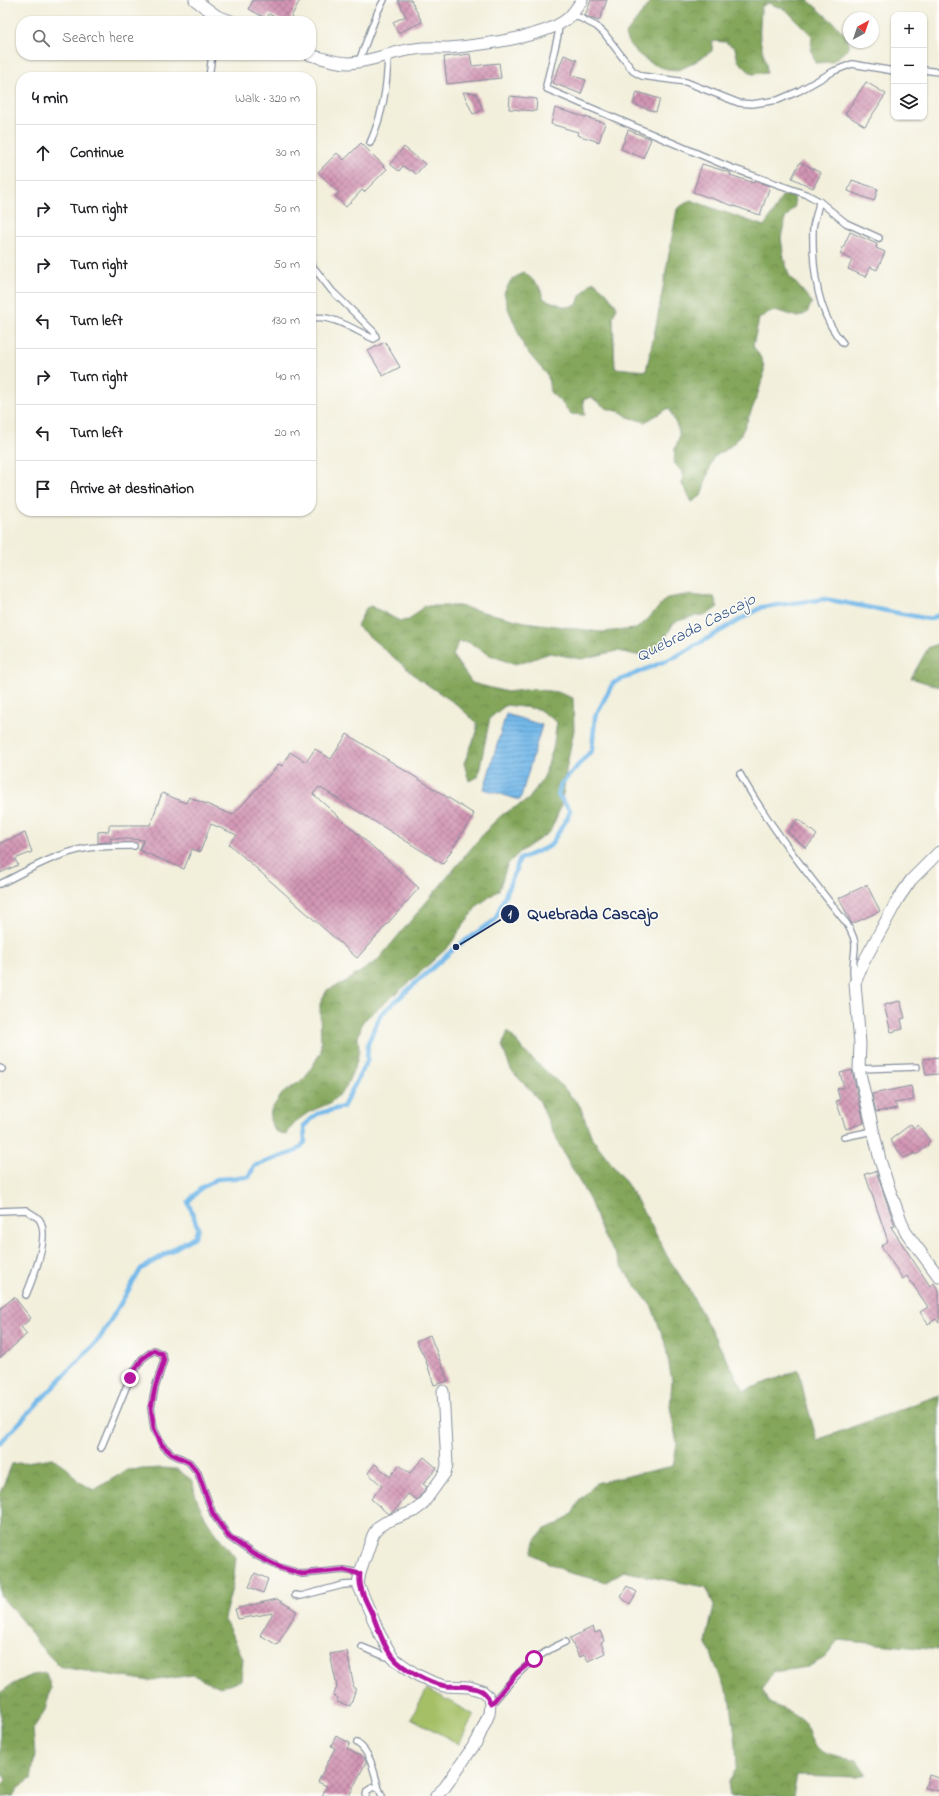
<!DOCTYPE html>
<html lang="en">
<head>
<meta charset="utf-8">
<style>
	body { margin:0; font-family:"Indie Flower",sans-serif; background:#f2f2f2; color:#202124 }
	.controls { position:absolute; right:12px; top:12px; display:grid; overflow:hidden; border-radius:8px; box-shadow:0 1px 3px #0004 }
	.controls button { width:36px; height:36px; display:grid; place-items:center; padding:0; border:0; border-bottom:1px solid #e0e0e0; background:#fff; color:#202124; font:20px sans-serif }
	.compass { position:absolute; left:843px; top:12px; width:36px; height:36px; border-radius:50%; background:#fff; box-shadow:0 1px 3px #0004; rotate:40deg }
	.stop { position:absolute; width:12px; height:12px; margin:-9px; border:3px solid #b5179e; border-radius:50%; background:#fff }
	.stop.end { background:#b5179e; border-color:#fff; box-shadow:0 1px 4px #0008 }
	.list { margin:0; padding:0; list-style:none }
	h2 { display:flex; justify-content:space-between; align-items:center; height:52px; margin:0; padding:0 16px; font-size:17px }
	h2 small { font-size:13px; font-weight:400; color:#757577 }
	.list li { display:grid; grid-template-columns:26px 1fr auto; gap:12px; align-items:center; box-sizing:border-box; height:56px; padding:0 16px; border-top:1px solid #e0e0e0 }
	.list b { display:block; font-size:15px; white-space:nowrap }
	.list em { font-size:13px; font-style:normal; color:#757577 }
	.icon { flex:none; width:22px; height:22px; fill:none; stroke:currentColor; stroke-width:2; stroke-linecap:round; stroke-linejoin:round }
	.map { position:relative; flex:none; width:939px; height:1796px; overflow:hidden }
	.search { position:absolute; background:#fff; box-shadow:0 1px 3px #0004; left:16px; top:16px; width:300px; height:44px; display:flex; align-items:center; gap:10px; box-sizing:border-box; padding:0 14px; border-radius:16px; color:#757577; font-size:15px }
	.panel { position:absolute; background:#fff; box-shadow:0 1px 3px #0004; left:16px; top:72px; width:300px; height:444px; border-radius:16px }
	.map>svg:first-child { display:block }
</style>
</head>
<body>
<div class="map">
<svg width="939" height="1796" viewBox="0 0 939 1796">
	<defs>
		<pattern id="forest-crowns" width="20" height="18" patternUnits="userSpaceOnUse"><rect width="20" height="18" fill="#83a65a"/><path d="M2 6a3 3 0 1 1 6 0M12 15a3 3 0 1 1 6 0" fill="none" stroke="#6a884e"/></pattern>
		<pattern id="water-rules" width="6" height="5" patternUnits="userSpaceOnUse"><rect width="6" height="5" fill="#74b9ea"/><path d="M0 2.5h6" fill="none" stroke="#5e97c1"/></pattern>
		<pattern id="building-cross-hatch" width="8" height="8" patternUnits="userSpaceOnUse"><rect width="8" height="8" fill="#d295b4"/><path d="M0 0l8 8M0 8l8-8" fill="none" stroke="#aa7a96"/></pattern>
	</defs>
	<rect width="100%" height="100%" fill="#fdfcf7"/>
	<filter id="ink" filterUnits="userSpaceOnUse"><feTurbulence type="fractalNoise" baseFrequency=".025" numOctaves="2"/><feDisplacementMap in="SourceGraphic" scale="8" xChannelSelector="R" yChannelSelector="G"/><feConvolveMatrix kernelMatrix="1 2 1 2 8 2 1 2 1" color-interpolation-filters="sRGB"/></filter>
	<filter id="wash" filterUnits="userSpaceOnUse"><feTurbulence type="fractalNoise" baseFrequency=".012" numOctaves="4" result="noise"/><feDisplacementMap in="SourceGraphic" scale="16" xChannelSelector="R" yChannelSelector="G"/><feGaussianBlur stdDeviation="0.9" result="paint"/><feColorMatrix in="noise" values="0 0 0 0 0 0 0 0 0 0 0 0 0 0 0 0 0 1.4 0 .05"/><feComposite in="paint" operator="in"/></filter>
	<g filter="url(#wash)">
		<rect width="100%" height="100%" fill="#f2efdb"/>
		<!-- grass -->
		<polygon fill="#a4bf65" stroke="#607762" points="427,1689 474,1715 459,1744 411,1718"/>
		<!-- forest -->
		<g fill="url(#forest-crowns)" stroke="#4f6a5c">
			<path d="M652,0H808L835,24L846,36L849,48L832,62L815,63L811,48L812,36L786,10L768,3L761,7C761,18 759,29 760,39C762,51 767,61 767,73L752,74L738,61L735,48L725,42L713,41L712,51C704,56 684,70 676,70C657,70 630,53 625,35Z"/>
			<path d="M782,196H794L795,206L785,219L781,238L784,258L789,275L812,302L807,313L798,317L779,311L769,312L759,319L753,346C758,353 765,362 764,371C763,383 745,431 737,440C731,447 721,452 713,458L701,496L692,502L682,484L683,473L674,463L675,449L679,437V431L669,408L645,422L628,417L621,412L606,408L591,397L583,400L585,415L571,414L561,402L550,392L548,376L525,349L508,308L504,293L511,280L524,272L539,286L544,299L566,307L577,305L580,296L593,281L606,292L617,307L613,317L615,368L646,371L657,321L677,209L690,200L764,226L775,210Z"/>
			<polygon points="685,595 714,597 718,607 708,614 691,617 678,621 673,624 659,650 641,656 618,651 581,659 550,653 525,662 513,664 490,655 468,642 458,642 453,656 472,683 507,692 532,689 557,692 573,698 574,730 566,770 564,788 560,809 550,832 520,852 507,865 499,890 477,906 449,946 411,981 363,1021 358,1037 359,1049 357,1061 345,1089 330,1103 309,1112 295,1122 286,1135 275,1131 270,1120 271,1110 282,1094 305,1078 321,1052 320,1004 327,990 345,982 377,961 490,826 503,814 528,800 544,777 553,749 557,722 538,709 506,705 490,718 478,777 469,781 464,763 477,732 477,723 456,704 419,679 357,626 366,608 371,606 400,621 409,620 424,606 459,606 525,622 601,632 636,629 648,619 667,598"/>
			<polygon points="939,643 939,687 911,678 928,648"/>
			<path d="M508,1031L526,1053L560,1084L580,1106L592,1138L627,1184L649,1221L667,1256L687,1286L744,1391L799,1370L805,1398L817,1440L939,1395V1650L838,1640L824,1658L808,1667L773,1672L762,1689L769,1703C781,1708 794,1713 804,1722C808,1726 808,1732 810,1737C818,1756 839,1758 857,1760L867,1775L856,1777L797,1775L793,1796H730L728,1782L737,1768L736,1744L731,1703L706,1642L714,1605L706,1587L645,1576L624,1571L606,1582L566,1572L532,1554L535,1541L545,1529L560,1523L572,1514L581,1498L596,1483L673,1466L677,1444L670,1407L672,1381L665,1343L652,1307L627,1274L603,1235L590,1201L555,1137L539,1100L511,1070L502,1046Z"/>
			<path d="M53,1458L67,1468L78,1481L94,1490L127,1470L161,1468L177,1469L193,1481C194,1508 219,1538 236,1558L233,1584L224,1618L243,1658L241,1680L220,1687L193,1675L150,1681L60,1667L40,1646L23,1622L0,1595V1493L12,1464Z"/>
			<polygon points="46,1673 51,1688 45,1710 33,1729 35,1755 31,1779 18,1788 13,1796 0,1796 0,1786 6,1780 0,1769 0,1693 11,1685 32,1675"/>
		</g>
		<!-- water -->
		<polygon fill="url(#water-rules)" stroke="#4874a4" points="506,714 542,725 520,800 484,789"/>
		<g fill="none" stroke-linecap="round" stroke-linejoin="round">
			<!-- stream -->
			<polyline stroke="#74b9ea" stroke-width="4.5" points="0,1443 100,1338 141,1269 195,1236 198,1228 188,1202 201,1188 217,1179 249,1177 254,1166 297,1151 305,1142 304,1126 317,1114 343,1107 367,1061 368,1043 381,1014 456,947 495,920 520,859 550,846 568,817 570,810 558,795 561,784 592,750 595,717 613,683 677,656 762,607 825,599 929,619 939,615"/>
		</g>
		<g id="blocks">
			<!-- building -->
			<g fill="url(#building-cross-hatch)">
				<polygon points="253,0 300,0 289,21 282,21 269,14 267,19 249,9"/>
				<polygon points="398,0 411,0 422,22 398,33 393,22 406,16"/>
				<polygon points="591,0 607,0 599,21 585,16"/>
				<polygon points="470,54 472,66 499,63 501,78 447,84 444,57"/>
				<polygon points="564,55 577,60 571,75 586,80 581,94 553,83"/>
				<polygon points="866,82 886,94 865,126 845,114"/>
				<polygon points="463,92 476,93 483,110 473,114"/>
				<polygon points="637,92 660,99 656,112 633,104"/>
				<polygon points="510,96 537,99 536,111 509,109"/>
				<polygon points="555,108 605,123 599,142 577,135 578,132 551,124"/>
				<polygon points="628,130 651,139 643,158 621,149"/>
				<polygon points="361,143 387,169 364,192 362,190 346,207 335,196 339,193 318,172 337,153 344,160"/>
				<polygon points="404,147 425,164 416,174 411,170 410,171 403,166 399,171 390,164"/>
				<polygon points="800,162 821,173 813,188 792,178"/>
				<polygon points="702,164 731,173 730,175 754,183 755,181 770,186 760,215 693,192"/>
				<polygon points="852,180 878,189 874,201 848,191"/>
				<polygon points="850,232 877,244 876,248 885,252 877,270 870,267 866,277 848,269 852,260 840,254"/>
				<polygon points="385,342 400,367 383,376 368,351"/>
				<polygon points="347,734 474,814 443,864 319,787 313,794 419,888 357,958 229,844 237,835 211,824 200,852 192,849 184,869 139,850 144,840 111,838 111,842 98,843 98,832 109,831 109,825 150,825 162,793 186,803 189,797 233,815 279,764 282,766 290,752 306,762 315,749 331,759"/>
				<polygon points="798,819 817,835 806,848 787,832"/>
				<polygon points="25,833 32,852 15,859 18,865 0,873 0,843"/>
				<polygon points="867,885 880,911 852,924 839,898"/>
				<polygon points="900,1001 905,1018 901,1019 903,1029 891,1032 884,1005"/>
				<polygon points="939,1057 939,1074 926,1075 923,1059"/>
				<polygon points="852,1070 864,1123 846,1129 836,1101 840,1100 837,1089 844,1087 840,1073"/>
				<polygon points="911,1086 914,1100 894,1103 898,1108 876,1112 872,1094"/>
				<polygon points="911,1124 914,1128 918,1125 930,1141 927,1144 928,1145 916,1155 915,1153 904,1158 890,1140"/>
				<polygon points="876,1171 895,1226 891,1227 930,1286 934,1283 939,1291 939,1323 936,1319 928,1324 920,1312 928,1307 907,1276 903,1279 881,1246 888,1241 865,1174"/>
				<polygon points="14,1297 31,1318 21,1327 27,1334 0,1358 0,1309"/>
				<polygon points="430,1335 448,1381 434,1385 425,1358 416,1341"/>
				<polygon points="424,1457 437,1468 423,1484 427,1487 417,1500 408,1494 394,1511 388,1514 371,1499 382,1486 368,1473 375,1464 390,1477 399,1465 410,1473"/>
				<polygon points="255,1573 268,1579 263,1593 249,1587"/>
				<polygon points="627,1586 637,1592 630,1604 620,1597"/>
				<polygon points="277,1599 297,1611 277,1645 260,1635 273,1613 238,1619 235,1609"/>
				<polygon points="593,1627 595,1633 600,1631 604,1641 601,1643 605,1653 588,1661 585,1655 579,1657 570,1638"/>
				<polygon points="347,1651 354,1688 356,1688 350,1706 337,1702 338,1698 333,1696 337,1687 330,1654"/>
				<polygon points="336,1736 350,1743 347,1749 364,1758 366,1762 349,1796 322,1796 327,1786 318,1782 335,1748 331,1746"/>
				<polygon points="929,1775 939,1778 939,1791 925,1788"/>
			</g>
		</g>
	</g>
	<g filter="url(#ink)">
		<use href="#blocks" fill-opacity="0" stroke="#868f9c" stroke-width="1"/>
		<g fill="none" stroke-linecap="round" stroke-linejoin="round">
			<!-- service casing -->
			<g stroke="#868f9c" stroke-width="8">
				<g id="service">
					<polyline points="572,14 596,26 604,33 633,71 642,76 686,82 739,103 752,104 778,100 799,91 834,71 852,64 894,71"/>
					<path d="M559,25L558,35L546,86L547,89L729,167L808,195L819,201C818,212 814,219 813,228C812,267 816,313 843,343"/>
					<polyline points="359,61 378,11 384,0"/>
					<polyline points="924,70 939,72"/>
					<polyline points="209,77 212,55"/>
					<path d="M370,143C383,114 387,87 388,55"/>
					<polyline points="819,201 846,223 879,238"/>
					<path d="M311,264L332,291L374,332L376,337L374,339C358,332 329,312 311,319"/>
					<path d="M740,774C770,827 809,876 847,924C851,931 855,938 855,945C855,958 851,968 854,980"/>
					<path d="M0,884C28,870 57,853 88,848C103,846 119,846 134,846"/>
					<polyline points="0,1068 2,1069"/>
					<polyline points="859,1069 917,1067"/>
					<polyline points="844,1137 873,1131"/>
					<path d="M0,1211L26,1210C30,1213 36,1216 39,1219C51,1235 33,1278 26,1295"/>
					<polyline points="101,1448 130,1378 142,1359 154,1350 162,1354 164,1360 155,1388 151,1408 154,1429 162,1445 172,1454 189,1462 198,1473 213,1514 229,1537 253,1554 279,1567 302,1574 344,1570 360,1573"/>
					<polyline points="295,1595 301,1596 343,1585 358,1584"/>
					<polyline points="362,1647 384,1656 392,1658"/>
					<path d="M490,1703L494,1701C518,1673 531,1657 565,1642"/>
					<path d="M357,1743C371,1752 374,1773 379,1789"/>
					<polyline points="366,1796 367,1791 373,1787 379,1789 382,1796"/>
				</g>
			</g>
			<!-- minor casing -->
			<g stroke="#868f9c" stroke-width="13">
				<g id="minor">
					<polyline points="195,0 217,16 231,21"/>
					<path d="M310,55C323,58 336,63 349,63C372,62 393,51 415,49C426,47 438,48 449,48C480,45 543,38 567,19C573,14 577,7 582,0"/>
					<polyline points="939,852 911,880 898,899 863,963 855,983 860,1044 859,1069 880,1160 889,1188 905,1231 939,1277"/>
					<polyline points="436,1796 445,1787 477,1741 489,1714 490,1703 488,1696 482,1691 469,1687 444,1686 432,1682 417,1675 393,1658 380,1635 358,1584 360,1573 373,1535 378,1527 386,1522 414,1511 422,1505 445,1473 447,1465 443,1391"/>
				</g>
			</g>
			<!-- service -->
			<use href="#service" stroke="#fff" stroke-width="5.5"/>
			<!-- minor -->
			<use href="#minor" stroke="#fff" stroke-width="11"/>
		</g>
	</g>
	<g fill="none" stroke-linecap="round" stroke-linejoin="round" filter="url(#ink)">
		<!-- route -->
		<path stroke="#b5179e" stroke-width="5" d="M130,1378L142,1359L154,1350L162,1354L164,1360L155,1388L151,1408L154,1429L162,1445L172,1454L189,1462L198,1473L213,1514L229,1537L253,1554L279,1567L302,1574L344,1570L360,1574C358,1589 367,1602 373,1616C379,1630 383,1646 393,1657C402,1669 431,1684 446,1686C457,1687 471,1685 482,1691C487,1694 488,1699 490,1703L494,1701L517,1673L534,1659"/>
	</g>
	<g text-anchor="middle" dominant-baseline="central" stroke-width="3" stroke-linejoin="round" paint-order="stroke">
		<!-- water labels -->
		<g font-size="17" font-style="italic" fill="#365888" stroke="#fdfcf7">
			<text transform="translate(696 628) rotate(-27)">Quebrada Cascajo</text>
		</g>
	</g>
	<!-- callouts -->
	<path fill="none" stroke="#1b2f5e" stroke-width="1.5" d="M456 947L510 914"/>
	<g fill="#1b2f5e" stroke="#fdfcf7" stroke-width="1.5">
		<circle cx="456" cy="947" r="4"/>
		<circle cx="510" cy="914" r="10"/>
	</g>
	<g font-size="12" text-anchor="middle" font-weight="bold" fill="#fff">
		<text x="510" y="918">1</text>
	</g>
	<g font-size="17" text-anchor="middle" font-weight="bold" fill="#1b2f5e" stroke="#fdfcf7" stroke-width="3" stroke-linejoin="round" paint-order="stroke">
		<text x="593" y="919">Quebrada Cascajo</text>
	</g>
</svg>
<div class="controls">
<button>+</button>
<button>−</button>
<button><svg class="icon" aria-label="layers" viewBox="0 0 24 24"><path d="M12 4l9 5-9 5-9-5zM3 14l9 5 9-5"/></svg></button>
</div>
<svg class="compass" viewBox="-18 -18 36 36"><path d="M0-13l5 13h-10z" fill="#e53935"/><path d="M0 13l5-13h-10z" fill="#757577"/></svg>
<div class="stop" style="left:534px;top:1659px"></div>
<div class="stop end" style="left:130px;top:1378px"></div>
<div class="search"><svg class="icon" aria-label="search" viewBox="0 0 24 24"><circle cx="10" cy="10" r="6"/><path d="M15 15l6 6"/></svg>Search here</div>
<section class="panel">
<h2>4 min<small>Walk · 320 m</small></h2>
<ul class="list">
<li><svg class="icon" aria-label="ahead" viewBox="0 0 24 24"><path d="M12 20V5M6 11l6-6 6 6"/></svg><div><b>Continue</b></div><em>30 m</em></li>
<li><svg class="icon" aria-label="right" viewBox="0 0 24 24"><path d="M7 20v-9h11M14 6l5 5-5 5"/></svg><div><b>Turn right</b></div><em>50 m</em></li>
<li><svg class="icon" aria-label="right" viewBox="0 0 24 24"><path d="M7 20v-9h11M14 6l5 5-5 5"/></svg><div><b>Turn right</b></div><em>50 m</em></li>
<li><svg class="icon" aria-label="left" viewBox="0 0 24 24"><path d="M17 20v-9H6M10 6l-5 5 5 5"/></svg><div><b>Turn left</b></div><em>130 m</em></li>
<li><svg class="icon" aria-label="right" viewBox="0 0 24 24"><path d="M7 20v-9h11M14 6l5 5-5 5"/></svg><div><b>Turn right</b></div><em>40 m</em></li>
<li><svg class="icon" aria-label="left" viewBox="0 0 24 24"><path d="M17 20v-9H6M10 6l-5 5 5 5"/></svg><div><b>Turn left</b></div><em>20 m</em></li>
<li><svg class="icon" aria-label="arrive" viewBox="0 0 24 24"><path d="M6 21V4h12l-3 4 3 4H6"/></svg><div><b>Arrive at destination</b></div></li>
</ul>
</section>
</div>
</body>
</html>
